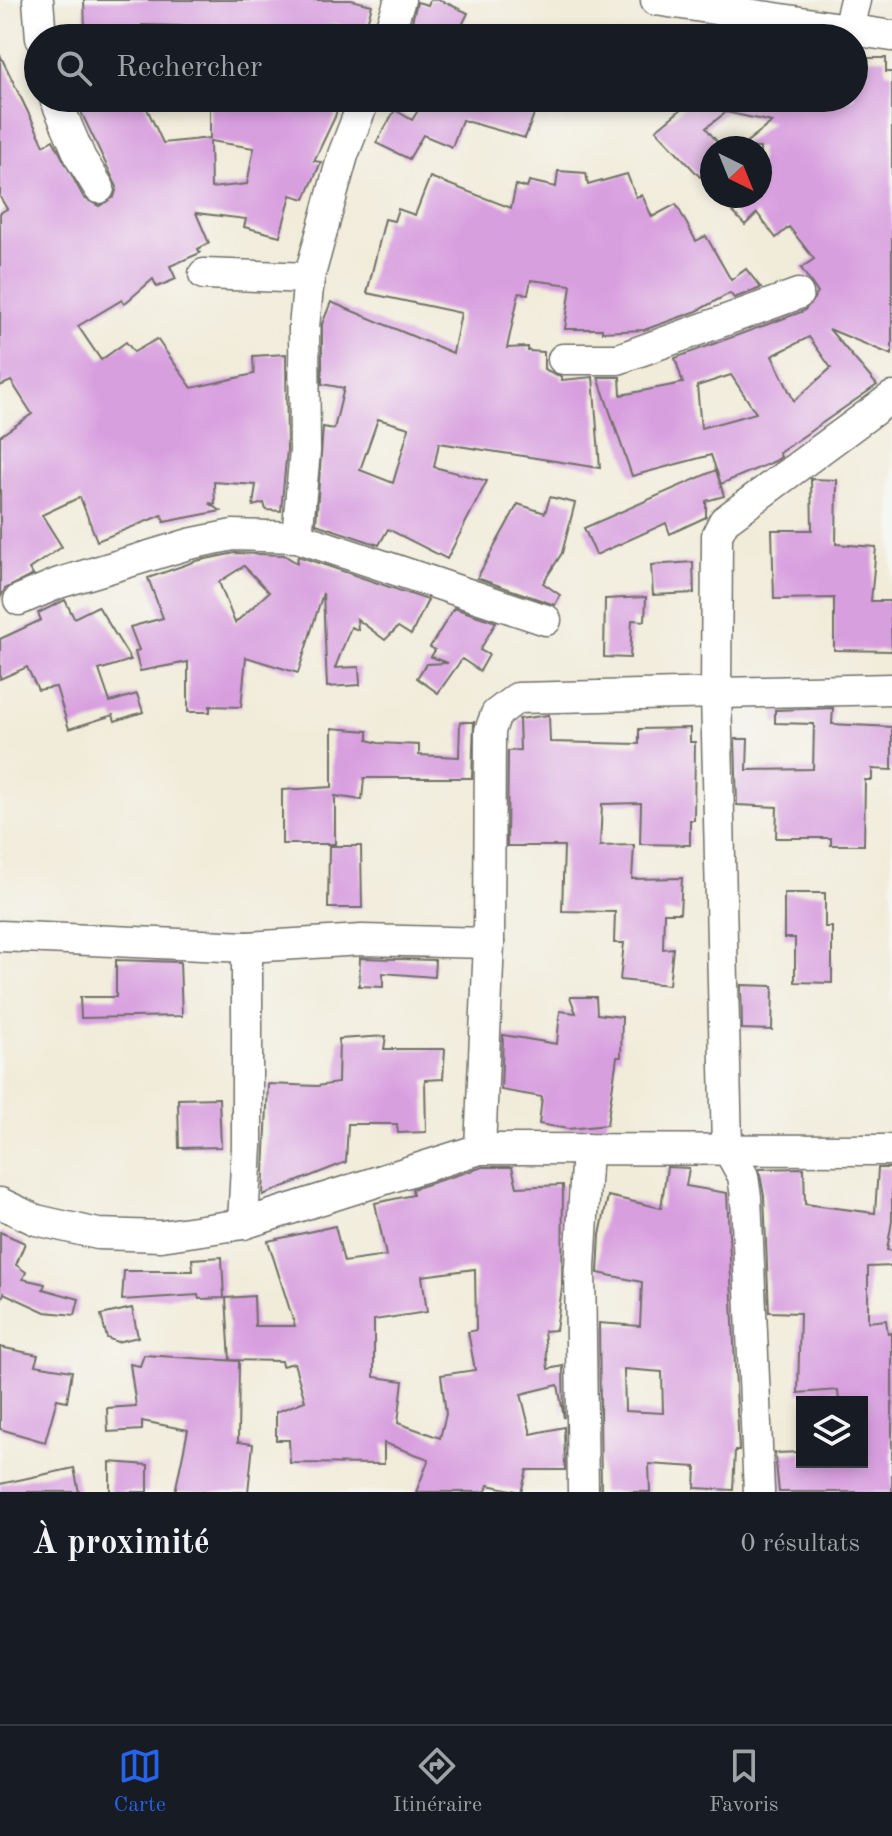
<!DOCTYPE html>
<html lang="fr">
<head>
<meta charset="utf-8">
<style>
	body { margin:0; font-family:"Old Standard TT",serif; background:#20242c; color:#f1f3f6 }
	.controls { position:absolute; right:24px; bottom:24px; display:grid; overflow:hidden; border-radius:0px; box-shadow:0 4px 12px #0003 }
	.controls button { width:72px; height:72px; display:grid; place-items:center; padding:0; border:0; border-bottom:2px solid #363941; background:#171b24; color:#f1f3f6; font:40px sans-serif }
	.compass { position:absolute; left:700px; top:136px; width:72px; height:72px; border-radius:50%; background:#171b24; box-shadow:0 4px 12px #0003; rotate:137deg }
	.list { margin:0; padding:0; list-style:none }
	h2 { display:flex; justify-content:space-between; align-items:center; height:104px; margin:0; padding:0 32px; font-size:34px }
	h2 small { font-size:26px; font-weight:400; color:#9ea1a6 }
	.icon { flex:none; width:44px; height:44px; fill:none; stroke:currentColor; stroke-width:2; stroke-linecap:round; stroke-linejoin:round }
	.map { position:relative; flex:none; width:892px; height:1492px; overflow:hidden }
	.search { position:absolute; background:#171b24; box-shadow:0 4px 12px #0003; left:24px; right:24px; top:24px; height:88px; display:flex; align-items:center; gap:20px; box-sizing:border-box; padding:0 28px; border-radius:44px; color:#9ea1a6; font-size:30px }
	.sheet { height:232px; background:#171b24 }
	nav { display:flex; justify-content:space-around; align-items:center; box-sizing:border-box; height:112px; border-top:2px solid #363941; background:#171b24; font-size:22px; color:#9ea1a6 }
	nav a { display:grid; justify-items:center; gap:4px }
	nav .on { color:#2563eb }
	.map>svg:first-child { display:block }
</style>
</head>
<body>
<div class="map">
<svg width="892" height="1492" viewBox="0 0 892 1492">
	<rect width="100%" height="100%" fill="#f6f6f2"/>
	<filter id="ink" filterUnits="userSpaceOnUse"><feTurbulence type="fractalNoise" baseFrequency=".0125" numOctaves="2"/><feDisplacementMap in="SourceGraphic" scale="16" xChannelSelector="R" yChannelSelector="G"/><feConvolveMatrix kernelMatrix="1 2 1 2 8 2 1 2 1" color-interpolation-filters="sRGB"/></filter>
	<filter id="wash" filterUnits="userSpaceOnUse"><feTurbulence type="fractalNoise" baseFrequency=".006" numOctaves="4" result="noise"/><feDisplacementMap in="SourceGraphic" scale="32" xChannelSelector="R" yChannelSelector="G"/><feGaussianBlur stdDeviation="1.8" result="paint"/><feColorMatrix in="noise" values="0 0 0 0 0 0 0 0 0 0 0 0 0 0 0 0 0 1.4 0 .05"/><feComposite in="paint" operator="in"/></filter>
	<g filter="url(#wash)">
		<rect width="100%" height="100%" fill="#f1ecda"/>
		<g id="blocks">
			<!-- building -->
			<g fill="#d89fdf" fill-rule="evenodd">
				<polygon points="84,0 351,0 372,5 365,31 331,23 328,38 256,38 180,26 142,25 139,36 94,38 90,29 85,30"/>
				<polygon points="430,0 440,0 468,13 456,38 413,38 420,23 412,21 417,2 428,5"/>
				<path d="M0,55L44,145L53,140L84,198L99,206L114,197L117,187L82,114L80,98H142L163,143L210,138V102H225V98H340L335,117L314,161L321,162L305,199L291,195L280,236L244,227L246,219L196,213L209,243L198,249L200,253L170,266L176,279L157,287L153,279L124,304L122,300L78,326L101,360L126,342L134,352L157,339L192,388L254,374L253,356L286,354L287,450L281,511L266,510L264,503L253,506L256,485L214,482L215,504L209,503L221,511L164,522L162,515L97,541L80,497L42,515L62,547L29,569L33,575L5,589L0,598V436L32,414L11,381L0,386V213L7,209L0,197ZM210,141L254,148L247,184L211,188Z"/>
				<path d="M854,58H886V72H892V355L829,329L877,385L779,453L781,457L775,461L721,484L711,455L632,476L598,377H620L621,395L683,383L675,358L804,311L818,293L801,268L814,259L789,227L776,238L757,213L745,225L718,196H760V148H739L772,122L726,112L706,128L722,148H712V167L700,177L656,130L695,98H785L824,105V98H854ZM809,337L831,368L794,401L772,356ZM731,375L756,413L701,428L697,386Z"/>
				<polygon points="426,98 454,98 470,104 472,98 515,98 537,106 525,138 462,120 452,147 423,135 409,159 376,143 395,110 412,120"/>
				<path d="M558,171L586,173L588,185L627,174L636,197L642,195L652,217L676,204L696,241L706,236L731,280L746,269L761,288L734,298L730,293L697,311L644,330L602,332V329H565L571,285L531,280L528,294L519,293L507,348L528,347V351L544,352V369L562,377V380L593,377L600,468L439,443L434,467L487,481L447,559L388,529L379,545L316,524L323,427L334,429L344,388L322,384V324L331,302L453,353L461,313L367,293L385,219L394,221L398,209L415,215L430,177L511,208L516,185L527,188L529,181L556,187ZM378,419L409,428L393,483L360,470Z"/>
				<polygon points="716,470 724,496 706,501 706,517 670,534 666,523 596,555 584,528"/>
				<polygon points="811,479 837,480 836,544 876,547 871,601 890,601 892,651 834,650 834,598 774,599 772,530 812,530"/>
				<polygon points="550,497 575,503 562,553 543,583 560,595 555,605 477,578 518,504 545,513"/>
				<path d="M235,553L284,555L297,563L298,556L428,600L411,635L398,627L385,640L357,619L358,630L351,627L335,668L359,667L360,685L327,687L323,593L298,673L246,657L241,707L210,706V712H188V662L140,671L135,652L139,650L130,627L163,618L148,578L196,561ZM244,566L269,592L235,623L219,582Z"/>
				<polygon points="693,562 694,593 653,595 651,565"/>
				<polygon points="646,597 645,621 632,620 630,658 604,657 605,599"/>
				<polygon points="65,600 74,618 98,606 131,660 99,670 110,702 137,694 143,712 115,721 113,715 69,729 56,687 38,690 27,667 0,679 0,639 41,620 38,613"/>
				<polygon points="454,608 496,622 480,650 489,655 480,671 462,659 438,693 417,678 426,664 448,663 431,657 435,650 430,647"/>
				<polygon points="833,708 832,724 892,727 892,770 872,769 872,780 865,780 864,845 831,845 831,838 776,838 777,807 737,805 735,739 748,739 747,770 813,769 814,724 775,723 775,710"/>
				<polygon points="549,715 550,742 639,744 639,729 690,728 690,742 695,742 694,820 690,820 690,845 640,844 641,803 602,804 600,846 634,845 632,879 682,878 680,913 664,913 663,949 673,948 669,985 620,980 624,943 614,943 615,912 562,911 564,846 507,846 508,751 520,750 519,719"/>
				<polygon points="460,722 474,722 472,778 364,778 362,800 335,796 335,844 282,844 282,790 332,787 332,728 368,731 368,740 378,743 419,745 419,755 459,757"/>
				<polygon points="329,846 361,846 362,908 328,908"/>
				<polygon points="784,893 825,893 825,927 832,927 832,983 795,982 795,938 784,938"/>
				<polygon points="360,958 435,960 434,977 383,973 383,987 359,986"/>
				<polygon points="116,960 180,962 182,1016 81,1018 80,997 116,997"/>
				<polygon points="741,985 773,986 772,1030 742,1029"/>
				<polygon points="570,997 596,997 597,1014 622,1017 621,1057 617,1057 607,1125 568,1129 539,1124 542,1097 501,1090 503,1035 557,1044 560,1011 576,1013"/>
				<polygon points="386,1036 384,1049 445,1049 443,1079 425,1080 426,1132 398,1133 397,1124 348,1124 346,1162 263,1195 268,1084 317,1086 338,1083 339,1039"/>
				<polygon points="219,1098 221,1147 179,1148 178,1099"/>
				<path d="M483,1167H512L517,1187L563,1185L562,1288L556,1330L544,1331L548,1369L563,1366L564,1418L558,1385L521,1394L531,1434L564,1427L565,1470H527L521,1492L488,1485L486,1491L479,1492H416L429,1459L384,1443V1464L290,1463L289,1440H276V1412L305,1401L294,1363L282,1366L281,1361L230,1360L226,1298L254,1296L255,1326H295L268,1241L335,1226L344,1262L386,1256L375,1203L413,1195L412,1189ZM475,1269L476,1330L468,1332L475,1370L441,1375L446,1414L440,1438L398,1423L403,1381L374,1377V1320L427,1312L422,1276Z"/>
				<path d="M667,1167L689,1168L686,1186L727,1193L739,1451H735L733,1490L695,1488L696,1467L649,1464L650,1492H601L599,1323L640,1326L642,1282L598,1273L600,1235L608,1196L661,1208ZM624,1369L662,1372L663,1413L625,1411Z"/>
				<polygon points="804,1168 805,1204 875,1213 878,1168 892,1168 892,1221 887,1250 892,1251 892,1266 868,1267 868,1322 886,1320 888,1334 892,1333 892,1492 779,1492 775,1453 802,1452 802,1462 862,1462 862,1402 839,1402 838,1390 798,1393 800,1313 769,1312 764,1196 759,1169"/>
				<polygon points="0,1232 25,1243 16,1265 26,1272 23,1279 45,1284 43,1289 79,1299 75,1315 45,1312 4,1293 0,1302"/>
				<polygon points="222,1257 224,1298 199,1299 198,1295 122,1300 124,1271 193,1271 192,1259"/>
				<polygon points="132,1308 138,1337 117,1342 107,1338 101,1315"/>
				<polygon points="0,1347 38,1355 35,1365 72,1371 67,1401 57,1399 45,1442 0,1429"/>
				<polygon points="144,1355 239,1361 238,1442 253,1444 248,1492 175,1492 188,1430 142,1421 142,1430 108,1432 107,1408 136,1406 130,1364 140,1366"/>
				<polygon points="110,1462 148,1465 148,1492 110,1492"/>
				<polygon points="74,1468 79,1492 0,1492 0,1484"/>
			</g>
		</g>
	</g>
	<g filter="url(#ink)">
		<use href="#blocks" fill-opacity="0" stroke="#706f68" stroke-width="2"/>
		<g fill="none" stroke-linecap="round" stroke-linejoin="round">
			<!-- minor casing -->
			<g stroke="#706f68" stroke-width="33">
				<g id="minor">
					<polyline points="38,0 41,38"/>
					<polyline points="656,0 892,36"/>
					<polyline points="847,32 855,0"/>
					<polyline points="387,38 400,0"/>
					<polyline points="55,98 81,159 99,188"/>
					<polyline points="204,274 309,278"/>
					<polyline points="563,359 618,359 798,294"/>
					<polyline points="297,537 305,451 304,327 309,278 343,155 365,98"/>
					<polyline points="19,600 59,583 189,544 233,535 297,537 546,620"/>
					<polyline points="0,936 247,947 362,940 489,943"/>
					<polyline points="480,1149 489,943 490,731 496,714 517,698 892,689"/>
					<polyline points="0,1203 36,1220 98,1234 161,1236 243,1224 480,1149 892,1150"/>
					<polyline points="243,1224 247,1146 247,947"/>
					<polyline points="583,1492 580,1267 587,1149"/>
					<polyline points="759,1492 746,1197 743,1176 727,1147 716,694 717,535 724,521 892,397"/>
				</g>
			</g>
			<!-- minor -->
			<use href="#minor" stroke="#fff" stroke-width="30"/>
		</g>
	</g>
</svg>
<div class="controls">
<button><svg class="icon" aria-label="layers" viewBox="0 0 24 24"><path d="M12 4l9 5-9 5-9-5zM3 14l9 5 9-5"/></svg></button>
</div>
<svg class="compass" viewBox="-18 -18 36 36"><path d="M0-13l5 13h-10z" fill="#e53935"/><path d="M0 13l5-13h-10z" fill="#9ea1a6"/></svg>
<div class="search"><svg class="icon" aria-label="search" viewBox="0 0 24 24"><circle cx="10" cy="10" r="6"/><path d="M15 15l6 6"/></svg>Rechercher</div>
</div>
<section class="sheet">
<h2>À proximité<small>0 résultats</small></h2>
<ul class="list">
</ul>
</section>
<nav>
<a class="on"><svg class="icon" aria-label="map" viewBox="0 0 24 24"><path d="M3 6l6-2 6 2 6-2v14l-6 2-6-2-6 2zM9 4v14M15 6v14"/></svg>Carte</a>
<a><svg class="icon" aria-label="directions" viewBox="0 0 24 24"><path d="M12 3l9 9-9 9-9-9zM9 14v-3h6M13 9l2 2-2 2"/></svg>Itinéraire</a>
<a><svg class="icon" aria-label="saved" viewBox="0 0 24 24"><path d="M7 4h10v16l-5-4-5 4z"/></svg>Favoris</a>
</nav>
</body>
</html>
